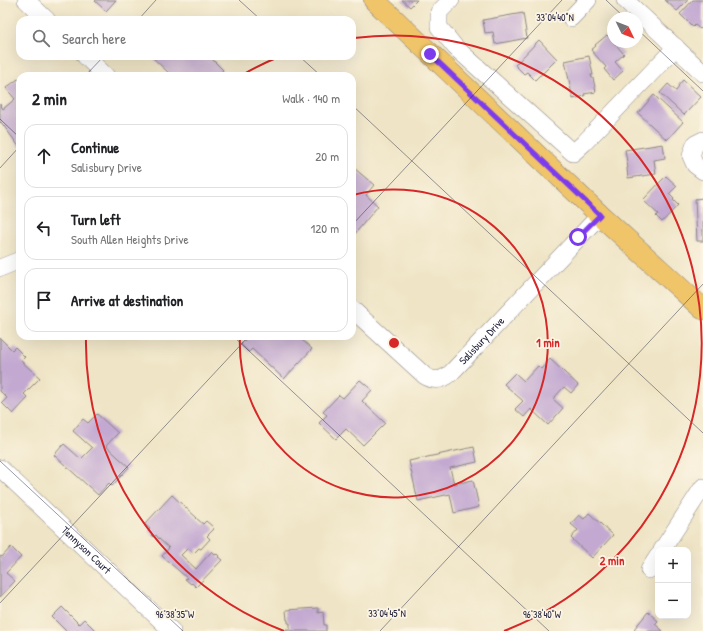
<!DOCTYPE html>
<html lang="en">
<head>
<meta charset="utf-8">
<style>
	body { margin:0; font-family:"Patrick Hand",sans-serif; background:#f2f2f2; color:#202124 }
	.controls { position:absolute; right:12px; bottom:12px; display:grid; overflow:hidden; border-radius:8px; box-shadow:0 4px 16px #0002 }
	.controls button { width:36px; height:36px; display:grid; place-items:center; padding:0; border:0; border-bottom:1px solid #e0e0e0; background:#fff; color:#202124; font:20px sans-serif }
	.compass { position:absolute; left:607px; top:12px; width:36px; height:36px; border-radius:50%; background:#fff; box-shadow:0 4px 16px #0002; rotate:133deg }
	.stop { position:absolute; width:12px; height:12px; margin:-9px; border:3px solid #7c3aed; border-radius:50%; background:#fff }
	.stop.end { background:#7c3aed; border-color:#fff; box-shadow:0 1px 4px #0008 }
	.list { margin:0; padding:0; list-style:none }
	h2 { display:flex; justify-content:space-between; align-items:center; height:52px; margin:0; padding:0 16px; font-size:17px }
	h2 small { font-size:13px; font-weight:400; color:#757577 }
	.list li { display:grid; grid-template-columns:26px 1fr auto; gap:12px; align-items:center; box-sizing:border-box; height:64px; margin:0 8px 8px; padding:0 8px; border:1px solid #e0e0e0; border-radius:12px }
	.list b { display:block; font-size:15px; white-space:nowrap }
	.list p { margin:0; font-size:13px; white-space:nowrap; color:#757577 }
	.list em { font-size:13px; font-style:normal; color:#757577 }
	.icon { flex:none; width:22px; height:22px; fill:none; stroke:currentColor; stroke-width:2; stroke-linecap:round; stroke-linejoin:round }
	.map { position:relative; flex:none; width:703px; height:631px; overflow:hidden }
	.search { position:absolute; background:#fff; box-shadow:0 4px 16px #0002; left:16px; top:16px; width:340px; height:44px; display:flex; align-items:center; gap:10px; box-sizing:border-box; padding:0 14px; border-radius:12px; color:#757577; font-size:15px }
	.panel { position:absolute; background:#fff; box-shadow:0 4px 16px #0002; left:16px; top:72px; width:340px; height:268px; border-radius:12px }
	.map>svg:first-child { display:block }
</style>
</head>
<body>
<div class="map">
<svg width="703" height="631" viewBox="0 0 703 631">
	<rect width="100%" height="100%" fill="#fcf5e5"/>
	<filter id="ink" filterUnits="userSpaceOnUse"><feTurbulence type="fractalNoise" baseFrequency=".025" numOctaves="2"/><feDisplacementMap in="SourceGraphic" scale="8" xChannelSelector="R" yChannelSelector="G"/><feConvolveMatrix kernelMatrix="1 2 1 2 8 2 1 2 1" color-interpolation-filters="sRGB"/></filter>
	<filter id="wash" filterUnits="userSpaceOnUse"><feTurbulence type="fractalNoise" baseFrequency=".012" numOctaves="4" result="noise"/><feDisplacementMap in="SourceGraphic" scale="16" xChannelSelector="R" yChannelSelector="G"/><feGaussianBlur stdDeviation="0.9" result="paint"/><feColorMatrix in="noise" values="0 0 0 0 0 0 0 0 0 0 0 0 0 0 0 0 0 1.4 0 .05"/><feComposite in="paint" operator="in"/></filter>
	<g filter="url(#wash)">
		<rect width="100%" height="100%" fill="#efe4c5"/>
		<g id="blocks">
			<!-- building -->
			<g fill="#c3a9d1">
				<polygon points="96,0 116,0 106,11 95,1"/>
				<polygon points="402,0 417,0 410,7"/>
				<polygon points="665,0 688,0 677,11"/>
				<polygon points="693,0 703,0 703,27 700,29 695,25 693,27 680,14"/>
				<polygon points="523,13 527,38 495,44 493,32 485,33 483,20"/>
				<polygon points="607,35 624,54 615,62 623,71 613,80 604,69 606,67 591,50 596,46 595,45"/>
				<polygon points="539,40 557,59 541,75 540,75 535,80 527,72 524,74 515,65"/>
				<polygon points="151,56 209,56 223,70 217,76 172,76"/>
				<polygon points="589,56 593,75 591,75 592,78 593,78 596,92 584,94 585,96 573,99 565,61"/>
				<polygon points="18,79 20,82 20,148 1,122 0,123 0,104 3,109 15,99 6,88"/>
				<polygon points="683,80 701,97 684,115 660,93 668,84 676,91 679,87 678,86"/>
				<polygon points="654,95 683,122 667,140 638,113"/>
				<polygon points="663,144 665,158 654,160 656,174 628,178 627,168 628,168 625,150"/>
				<polygon points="354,168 374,185 366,195 378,206 353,236 352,235 352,196 353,196 352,195 352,170"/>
				<polygon points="666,176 677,186 669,194 674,199 673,200 678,205 662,222 656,216 658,214 643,200"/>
				<polygon points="703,198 703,241 697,241 695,199"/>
				<polygon points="245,336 298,336 312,349 284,379 252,349 249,352 241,344 247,338"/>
				<polygon points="0,338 12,350 15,347 25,357 21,361 40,378 24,394 28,398 13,414 2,403 7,398 0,391"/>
				<polygon points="550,359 578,385 571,393 564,387 553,399 563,408 548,425 531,409 524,417 515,409 523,401 504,384 515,373 524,381 538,366 541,369"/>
				<polygon points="360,380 372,390 362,401 385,423 363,445 346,429 336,439 319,423 327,415 323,412 339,395 343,398"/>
				<polygon points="97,414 118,433 106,446 129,467 112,486 109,483 98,495 54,455 64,444 81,459 92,448 73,431 83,419 88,423"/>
				<polygon points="474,447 477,462 450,468 454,484 473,480 479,507 454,513 450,494 418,501 409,461"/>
				<polygon points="172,495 197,518 196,518 203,524 206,521 213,527 212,528 214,529 207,536 210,539 201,549 199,548 194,553 188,548 181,555 196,569 212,551 216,555 217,554 219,556 218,557 222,560 196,587 192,583 191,584 185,579 187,578 162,556 169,548 159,539 156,535 154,537 148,531 150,529 145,524"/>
				<polygon points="589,513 613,535 592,558 571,538 578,530 571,524 579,515 584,519"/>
				<polygon points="11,547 21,557 6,573 15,581 0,597 0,556 2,557"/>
				<polygon points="62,607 79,624 84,619 96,631 66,631 52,617"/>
				<polygon points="318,608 318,613 323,612 324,625 326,625 326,631 286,631 286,629 290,629 290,623 288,623 288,620 287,620 286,610"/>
				<polygon points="648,612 658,621 655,624 663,631 636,631 634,629"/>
			</g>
		</g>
	</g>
	<g filter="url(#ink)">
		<use href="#blocks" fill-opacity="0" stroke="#888380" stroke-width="1"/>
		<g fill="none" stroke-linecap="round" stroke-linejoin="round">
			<!-- minor casing -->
			<g stroke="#888380" stroke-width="18">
				<g id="minor">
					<polyline points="26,0 47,20"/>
					<polyline points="451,0 439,12 439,27 455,47 573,153 584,143 676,47"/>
					<polyline points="625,0 703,73"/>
					<polyline points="571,18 588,0"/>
					<polyline points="85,56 106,76"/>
					<polyline points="703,140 695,144 691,156 695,165 703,171"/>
					<polyline points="0,268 20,260"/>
					<path id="s1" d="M352,309L425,376C435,382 443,380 451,373L600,215"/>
					<path id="s2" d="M0,468L172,631"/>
					<polyline points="662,550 703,487"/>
					<polyline points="649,570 658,556"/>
				</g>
			</g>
			<!-- major casing -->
			<g stroke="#888380" stroke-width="22">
				<polyline id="major" points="374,0 600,215 703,309"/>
			</g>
			<!-- minor -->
			<use href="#minor" stroke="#fff" stroke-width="17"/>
			<!-- major -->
			<use href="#major" stroke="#f0c469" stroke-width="21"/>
		</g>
	</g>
	<g fill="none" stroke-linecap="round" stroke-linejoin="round" filter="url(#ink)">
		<!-- route -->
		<polyline stroke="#7c3aed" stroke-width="5" points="430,54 600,215 578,237"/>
	</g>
	<!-- ticks -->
	<path fill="none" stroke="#22223b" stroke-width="1" stroke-opacity="0.45" d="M239,0L261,20M606,0L625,18M138,20L156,0M637,29L703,91M299,56L321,76M85,76L104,56M352,105L703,433M0,119L20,138M0,168L20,146M352,225L562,0M233,336L549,631M0,461L183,631M0,603L249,336M380,631L703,284"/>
	<!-- distance rings -->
	<g fill="none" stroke="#d62828" stroke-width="2">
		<path d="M353 195A154 154 0 1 1 240 336"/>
		<path d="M284 631A308 308 0 0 1 86 338M242 75A308 308 0 0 1 281 56M354 38A308 308 0 0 1 504 631"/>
	</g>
	<g text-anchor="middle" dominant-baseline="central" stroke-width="3.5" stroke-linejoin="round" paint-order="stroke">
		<!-- street labels -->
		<g font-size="11" fill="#22223b" stroke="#fcf5e5">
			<text stroke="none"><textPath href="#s1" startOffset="172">Salisbury Drive</textPath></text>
			<text stroke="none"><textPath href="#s2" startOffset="119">Tennyson Court</textPath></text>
		</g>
	</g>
	<g font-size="10" text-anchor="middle" fill="#22223b" stroke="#fcf5e5" stroke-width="3.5" stroke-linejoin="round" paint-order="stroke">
		<text x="555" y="21">33°04'40"N</text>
		<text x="387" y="617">33°04'45"N</text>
		<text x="175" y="618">96°38'35"W</text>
		<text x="542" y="618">96°38'40"W</text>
	</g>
	<circle cx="394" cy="343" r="6" fill="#d62828" stroke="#fcf5e5" stroke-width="2"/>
	<g font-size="12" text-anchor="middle" font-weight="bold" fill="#d62828" stroke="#fcf5e5" stroke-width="3.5" stroke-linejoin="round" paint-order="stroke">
		<text x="548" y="347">1 min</text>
		<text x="612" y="565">2 min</text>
	</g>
</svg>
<div class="controls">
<button>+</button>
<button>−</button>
</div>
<svg class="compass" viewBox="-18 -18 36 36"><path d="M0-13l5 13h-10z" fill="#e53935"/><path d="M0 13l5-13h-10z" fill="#757577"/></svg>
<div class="stop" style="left:578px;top:237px"></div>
<div class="stop end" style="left:430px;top:54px"></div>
<div class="search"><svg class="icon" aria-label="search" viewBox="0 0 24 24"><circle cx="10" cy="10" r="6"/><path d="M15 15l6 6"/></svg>Search here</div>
<section class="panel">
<h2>2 min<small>Walk · 140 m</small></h2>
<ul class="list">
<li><svg class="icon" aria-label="ahead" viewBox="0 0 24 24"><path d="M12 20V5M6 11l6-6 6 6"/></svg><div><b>Continue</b><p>Salisbury Drive</p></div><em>20 m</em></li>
<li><svg class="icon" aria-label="left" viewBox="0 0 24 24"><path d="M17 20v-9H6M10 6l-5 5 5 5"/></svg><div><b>Turn left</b><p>South Allen Heights Drive</p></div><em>120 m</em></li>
<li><svg class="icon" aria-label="arrive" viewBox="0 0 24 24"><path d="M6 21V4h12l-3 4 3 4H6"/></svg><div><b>Arrive at destination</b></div></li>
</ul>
</section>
</div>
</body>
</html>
